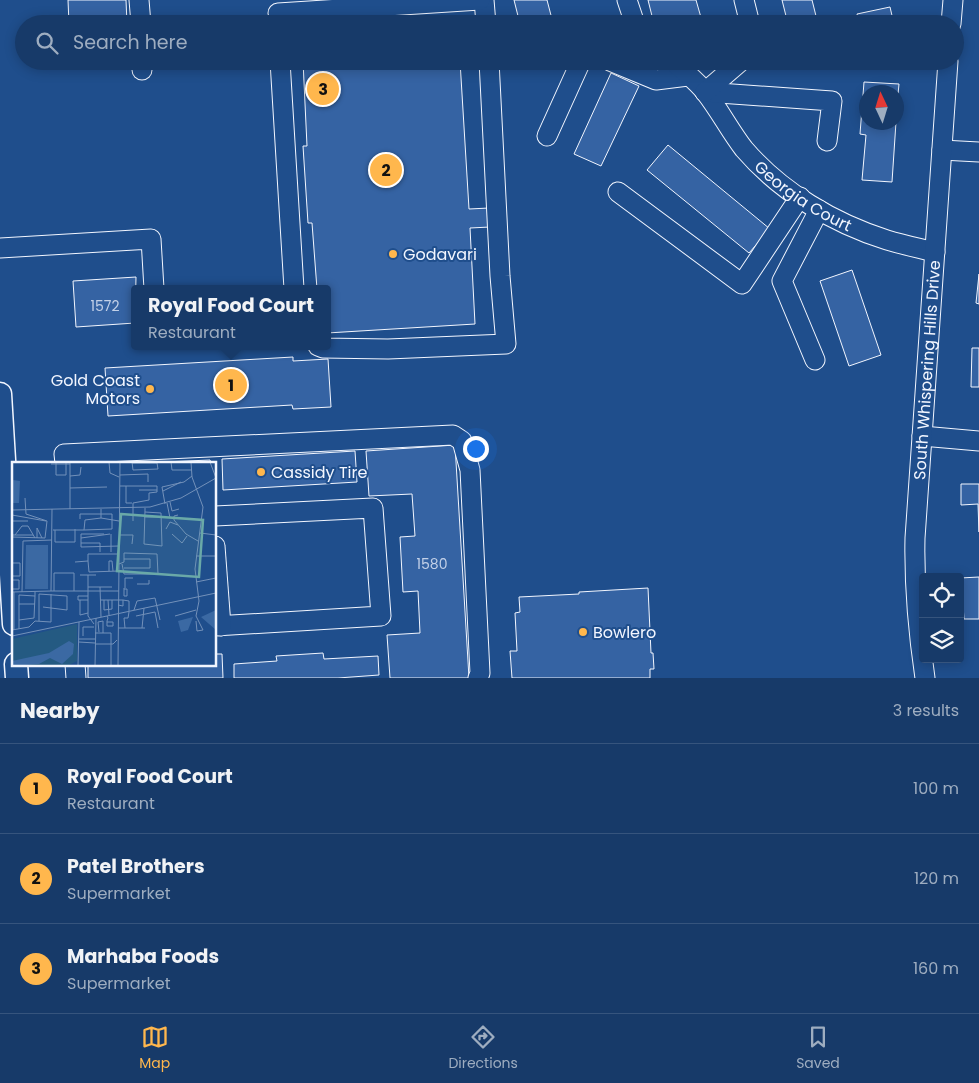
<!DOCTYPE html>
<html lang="en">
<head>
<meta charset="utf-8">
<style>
	body { margin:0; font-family:Poppins,sans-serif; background:#244571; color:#f1f3f6 }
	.controls { position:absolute; right:15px; bottom:15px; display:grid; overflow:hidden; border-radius:5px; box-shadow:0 2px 12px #0003 }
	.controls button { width:45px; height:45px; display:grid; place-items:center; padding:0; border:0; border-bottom:1px solid #36547d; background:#173a69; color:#f1f3f6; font:25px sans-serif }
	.compass { position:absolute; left:859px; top:85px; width:45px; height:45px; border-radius:50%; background:#173a69; box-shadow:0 2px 12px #0003; rotate:356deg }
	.you { position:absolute; left:475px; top:448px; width:18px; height:18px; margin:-12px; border:4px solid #fff; border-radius:50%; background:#1a73e8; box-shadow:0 0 0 8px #1a73e833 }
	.badge { display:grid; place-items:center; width:32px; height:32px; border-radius:50%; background:#ffb74d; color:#111; font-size:16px; font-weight:700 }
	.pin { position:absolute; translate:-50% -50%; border:2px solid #fff; box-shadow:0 1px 5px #0006 }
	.popup { position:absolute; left:131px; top:285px; width:200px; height:65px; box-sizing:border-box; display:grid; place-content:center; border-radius:5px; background:#173a69; filter:drop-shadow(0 1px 4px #0005); font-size:16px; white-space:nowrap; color:#9eadc0 }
	.popup b { font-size:19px; color:#f1f3f6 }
	.popup::after { content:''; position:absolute; left:50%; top:100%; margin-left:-10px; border:10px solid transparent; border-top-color:#173a69 }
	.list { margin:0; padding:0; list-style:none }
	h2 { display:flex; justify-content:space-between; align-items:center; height:65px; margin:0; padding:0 20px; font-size:21px }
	h2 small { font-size:16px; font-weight:400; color:#9eadc0 }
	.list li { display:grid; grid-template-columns:32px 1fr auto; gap:15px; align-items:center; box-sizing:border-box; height:90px; padding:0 20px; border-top:1px solid #36547d }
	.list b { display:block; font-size:19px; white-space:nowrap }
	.list p { margin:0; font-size:16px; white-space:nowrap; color:#9eadc0 }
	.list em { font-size:16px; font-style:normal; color:#9eadc0 }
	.icon { flex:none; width:28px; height:28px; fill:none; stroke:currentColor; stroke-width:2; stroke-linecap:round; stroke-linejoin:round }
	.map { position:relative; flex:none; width:979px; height:678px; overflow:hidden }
	.search { position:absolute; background:#173a69; box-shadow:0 2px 12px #0003; left:15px; right:15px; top:15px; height:55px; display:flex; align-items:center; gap:12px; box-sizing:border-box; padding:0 18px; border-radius:28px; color:#9eadc0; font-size:19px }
	.sheet { height:335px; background:#173a69 }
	nav { display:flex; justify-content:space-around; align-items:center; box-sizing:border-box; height:70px; border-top:1px solid #36547d; background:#173a69; font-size:14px; color:#9eadc0 }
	nav a { display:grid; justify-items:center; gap:2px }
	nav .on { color:#ffb74d }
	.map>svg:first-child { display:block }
</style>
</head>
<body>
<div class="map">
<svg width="979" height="678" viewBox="0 0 979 678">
	<rect width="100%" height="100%" fill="#1f4e8c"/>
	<!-- building -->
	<g fill="#3563a3" stroke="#f2f6ff">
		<polygon points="68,0 126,0 127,24 69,24"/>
		<polygon points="514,0 547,0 553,23 520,24"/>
		<polygon points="648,0 696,0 702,21 691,24 654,24"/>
		<polygon points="782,0 812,0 818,24 788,24"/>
		<polygon points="890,7 894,24 859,24 857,14"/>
		<polygon points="457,20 457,24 392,24 426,22"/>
		<polygon points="303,61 460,61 469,209 489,208 490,227 470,228 475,324 327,333 327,289 317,289 312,223 308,223 303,146 307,146"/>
		<polygon points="611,73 639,86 601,166 574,154"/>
		<polygon points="864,82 899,84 896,115 896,92 866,92 866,122 896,122 892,182 862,180 866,135 860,134"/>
		<polygon points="668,145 770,229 749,253 647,170"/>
		<polygon points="852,270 881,355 849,366 820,281"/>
		<polygon points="979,274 979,304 976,303"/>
		<polygon points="136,277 135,323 76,327 73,281"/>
		<polygon points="972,348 979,348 979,387 971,387"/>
		<polygon points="293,357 293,361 328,359 331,407 293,409 292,405 108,416 105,368"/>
		<polygon points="455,445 469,678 390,678 387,635 420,633 418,591 403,592 400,537 415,536 412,494 369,496 366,451"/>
		<polygon points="355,451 357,482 223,490 222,459"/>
		<polygon points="210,460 211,463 153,463 163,462"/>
		<polygon points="961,484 979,484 979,532 978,504 961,505"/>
		<polygon points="979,577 979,619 964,619 963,605 960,605 960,578"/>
		<polygon points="648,588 651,653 653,653 654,669 650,669 650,678 512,678 510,651 517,651 515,613 520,612 519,597 579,594 579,592"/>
		<polygon points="323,653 324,659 378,656 379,675 338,678 234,678 234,664 277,661 276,656"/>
		<polygon points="215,654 222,654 223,678 88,678 88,664 215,664"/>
	</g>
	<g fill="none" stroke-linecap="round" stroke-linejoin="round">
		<!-- minor casing -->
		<g stroke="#f2f6ff" stroke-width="21">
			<g id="minor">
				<polyline points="139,0 141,24"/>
				<polyline points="484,0 486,24"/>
				<polyline points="627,0 635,24"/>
				<polyline points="744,0 750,24"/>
				<polyline points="278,13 480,0"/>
				<polyline points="951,24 953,0"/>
				<polyline points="142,61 142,70"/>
				<polyline points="280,61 294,289"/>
				<polyline points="610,61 656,80 688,76"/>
				<path id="s1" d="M673,61C683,71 697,81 706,93C720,111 730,131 744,149C781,192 833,223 887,240C903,245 919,248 935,252"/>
				<polyline points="705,92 832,101 827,141"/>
				<polyline points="705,92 741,61"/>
				<polyline points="547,136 581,61"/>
				<polyline points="942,150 979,152"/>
				<polyline points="618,192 742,284 800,197"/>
				<polyline points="0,248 151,239 154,289"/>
				<polyline points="318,346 323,348 388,349 506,344 500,276 489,61"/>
				<polyline points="815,360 782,281 819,210"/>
				<polyline points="922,436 979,441"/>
				<polyline points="65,463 64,454 453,435 462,441 470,470 480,673 478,678"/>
				<polyline points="215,516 373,508 381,616 215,626"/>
				<polyline points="215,546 221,626"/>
				<polyline points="75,664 76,678"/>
				<path id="s2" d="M925,678C918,631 914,585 915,538L948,61"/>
			</g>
		</g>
		<!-- major casing -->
		<g stroke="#f2f6ff" stroke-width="25">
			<g id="major">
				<polyline points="0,394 14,624"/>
				<polyline points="16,664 17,678"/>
			</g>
		</g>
		<!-- minor -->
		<use href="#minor" stroke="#1f4e8c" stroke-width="19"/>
		<!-- major -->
		<use href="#major" stroke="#1f4e8c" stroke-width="22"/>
	</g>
	<!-- markers -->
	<g fill="#ffb74d" stroke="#1f4e8c" stroke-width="2">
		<circle cx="393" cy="254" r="5"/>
		<circle cx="150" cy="389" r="5"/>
		<circle cx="261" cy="472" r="5"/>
		<circle cx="583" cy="632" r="5"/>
	</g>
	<g text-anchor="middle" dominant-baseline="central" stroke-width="4" stroke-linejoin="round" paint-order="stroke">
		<!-- number labels -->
		<g font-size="14" fill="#c3d1e8">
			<text x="105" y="306">1572</text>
			<text x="432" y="564">1580</text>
		</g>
		<!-- street labels -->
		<g font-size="16" fill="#f2f6ff" stroke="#1f4e8c">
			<text stroke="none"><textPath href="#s1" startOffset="190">Georgia Court</textPath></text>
			<text stroke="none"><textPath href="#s2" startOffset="309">South Whispering Hills Drive</textPath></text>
		</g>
		<!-- poi labels -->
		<g font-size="16" fill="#f2f6ff" stroke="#1f4e8c" text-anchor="start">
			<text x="403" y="254">Godavari</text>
			<text x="140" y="380" text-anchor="end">Gold Coast<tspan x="140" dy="18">Motors</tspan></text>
			<text x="271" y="472">Cassidy Tire</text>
			<text x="593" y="632">Bowlero</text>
		</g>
	</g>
	<!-- overview -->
	<g transform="translate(12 462)">
		<rect width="204" height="204" fill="#1f4e8c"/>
		<path d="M65,162V199L55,204H0V177Z" fill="#245a82"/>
		<path d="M1,18L8,19L7,41H1ZM14,83H36V127H13ZM204,148V168L189,155ZM181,155L176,168L169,170L166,159ZM57,179L62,182L61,192L50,202L38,196L27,202L0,204V199L37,191Z" fill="#3b69a3"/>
		<path fill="none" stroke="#7391ba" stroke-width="1" d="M44,0V13H54V0M97,0L98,11L107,15M120,0L121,8L146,7L145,1H120M159,0L160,8H180M179,0L180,15L191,45L183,107L187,139L184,154L191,168M198,0L204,16M39,2H58M108,13L136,12V20M58,14L68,13L69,5M108,24H145V30L137,31V38L121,41V59M114,24V41H120M58,26L95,25M127,28H145M151,29L169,20M13,36L14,52L35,59M158,40L160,49L167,47M155,41L158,56M153,42L150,25L172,20L180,14M58,47V0M89,47V56L107,59M0,48L138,45L169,36L204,16M133,50L149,51L150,84L132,82L133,48V46M0,53L34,59M166,53L162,54V58L174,72L186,79M132,55H150M68,57V52H100V67L72,68L73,58L89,56M0,59H16M154,67L158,60L166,63M41,68H72M43,68V80H63V67M188,71L204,73M92,72H69V85L107,84M160,72L170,81L175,74M0,73H21M3,73L10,64H16L23,76M107,73H121L120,82M0,75L33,76L35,59M25,76V66L30,76M69,76L98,72M69,81H88V90M99,90V72M184,94H204M76,99V92H107M63,100L76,99L77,110L107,109M0,101H8V114H0M107,102L112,100V91L145,92L146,112H112L110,102M112,106H138V97H112M97,109V99H100L101,109M68,113H84M76,113V154L82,162M0,118H7V127H0M184,120L204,116M125,122H137V118M76,125H100M88,125L89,155M113,126V116H121M112,127H115V134H112V126M39,129H62V111H42V129M62,129H107M0,130L39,129L40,47M10,130L11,79L40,78M76,134H66V138H76M68,138V153L76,151M88,138H111V144L106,143M92,138V148L100,147V138M96,138L97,153M111,138L117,139V149M7,142H23M122,148L125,139L143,136L148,158M124,154L143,150L146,166M163,154L184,148M7,158L22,156L23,134M27,159V132L55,134V148L31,145M184,159L185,169L191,168M95,160H101V164H95V159L96,156L95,154M106,166H133M113,166L112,156H116L117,150M130,166L132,146M7,167V133L23,134V130M0,168L17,165L23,159L39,160V132M2,168V130M87,170L86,160L91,159V171M83,171H99V204M0,174L204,131M71,174V165H82M67,177H83M67,180L83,181M83,182H101L105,178M66,204L67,160M83,204L84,156M106,204L108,0"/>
		<path fill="#6aa9a8" fill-opacity="0.15" stroke="#6aa9a8" stroke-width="2.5" d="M109,52L191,58L187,115L105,109Z"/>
		<rect width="204" height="204" fill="none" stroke="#f2f6ff" stroke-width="2.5"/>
	</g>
</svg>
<div class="controls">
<button><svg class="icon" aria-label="locate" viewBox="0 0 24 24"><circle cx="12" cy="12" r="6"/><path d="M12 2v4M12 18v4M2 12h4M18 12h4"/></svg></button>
<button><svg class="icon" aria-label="layers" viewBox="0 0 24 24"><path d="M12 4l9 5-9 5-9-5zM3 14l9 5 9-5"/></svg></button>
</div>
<svg class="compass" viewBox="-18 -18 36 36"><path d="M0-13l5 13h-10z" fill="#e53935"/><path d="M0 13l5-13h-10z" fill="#9eadc0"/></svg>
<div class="you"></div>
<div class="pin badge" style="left:231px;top:385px">1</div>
<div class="popup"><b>Royal Food Court</b>Restaurant</div>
<div class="pin badge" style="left:386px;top:170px">2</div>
<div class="pin badge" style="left:323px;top:89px">3</div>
<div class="search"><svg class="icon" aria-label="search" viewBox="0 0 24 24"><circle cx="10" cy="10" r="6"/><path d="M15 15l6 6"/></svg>Search here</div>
</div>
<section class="sheet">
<h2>Nearby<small>3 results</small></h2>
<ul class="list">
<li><span class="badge">1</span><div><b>Royal Food Court</b><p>Restaurant</p></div><em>100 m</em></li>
<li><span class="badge">2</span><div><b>Patel Brothers</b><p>Supermarket</p></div><em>120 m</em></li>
<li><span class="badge">3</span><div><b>Marhaba Foods</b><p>Supermarket</p></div><em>160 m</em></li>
</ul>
</section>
<nav>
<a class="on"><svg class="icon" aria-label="map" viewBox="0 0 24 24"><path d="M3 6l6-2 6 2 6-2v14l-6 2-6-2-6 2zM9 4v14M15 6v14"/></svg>Map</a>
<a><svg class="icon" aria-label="directions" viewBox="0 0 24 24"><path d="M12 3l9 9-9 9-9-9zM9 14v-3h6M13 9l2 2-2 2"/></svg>Directions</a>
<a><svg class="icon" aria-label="saved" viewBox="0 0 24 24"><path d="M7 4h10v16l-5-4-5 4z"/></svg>Saved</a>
</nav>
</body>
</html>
